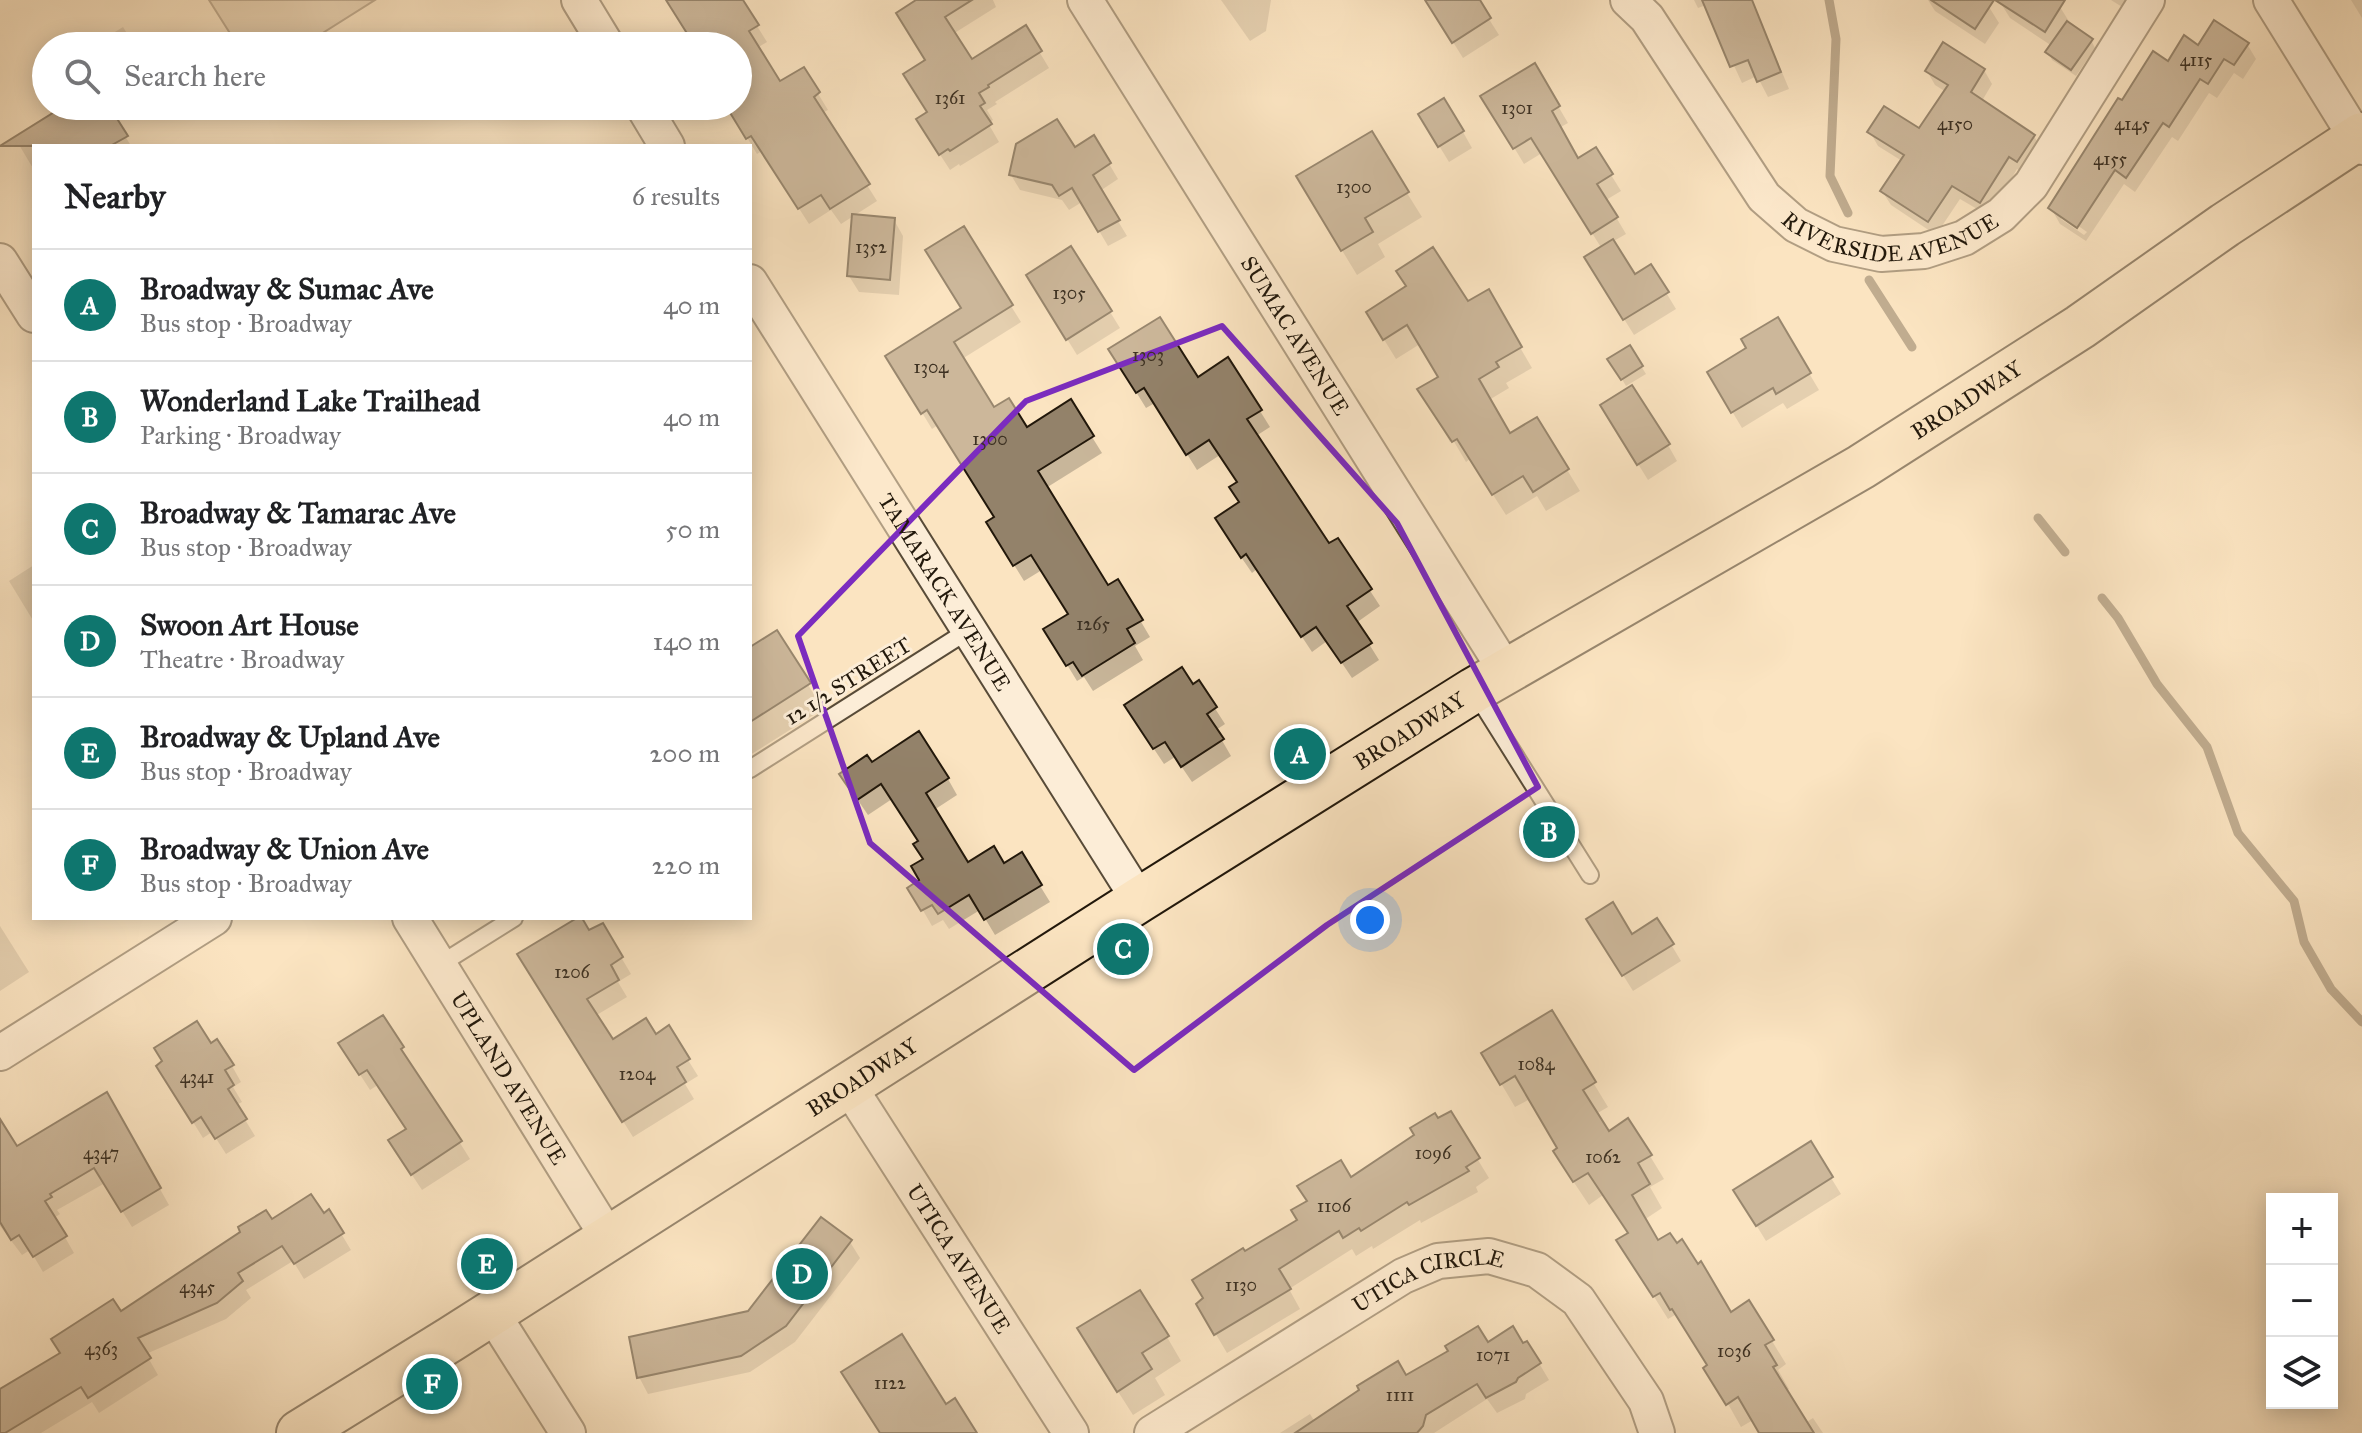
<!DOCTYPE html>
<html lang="en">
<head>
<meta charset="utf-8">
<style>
	body { margin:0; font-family:"IM FELL Great Primer",serif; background:#f6f6f6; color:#202124 }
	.controls { position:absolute; right:24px; bottom:24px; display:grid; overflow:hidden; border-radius:0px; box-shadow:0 4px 20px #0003 }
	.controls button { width:72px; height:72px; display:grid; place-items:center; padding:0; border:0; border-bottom:2px solid #e0e0e0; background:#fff; color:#202124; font:40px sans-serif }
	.you { position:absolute; left:1370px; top:920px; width:28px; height:28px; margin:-20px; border:6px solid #fff; border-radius:50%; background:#1a73e8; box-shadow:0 0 0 12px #1a73e833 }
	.badge { display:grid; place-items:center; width:52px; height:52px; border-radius:50%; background:#0f766e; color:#fff; font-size:26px; font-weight:700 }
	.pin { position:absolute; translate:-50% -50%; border:4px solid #fff; box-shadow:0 2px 8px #0006 }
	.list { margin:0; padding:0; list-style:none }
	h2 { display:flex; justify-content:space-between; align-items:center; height:104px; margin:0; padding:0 32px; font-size:34px }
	h2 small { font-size:26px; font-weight:400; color:#757577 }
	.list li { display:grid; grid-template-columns:52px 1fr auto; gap:24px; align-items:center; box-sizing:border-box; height:112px; padding:0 32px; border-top:2px solid #e0e0e0 }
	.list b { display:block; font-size:30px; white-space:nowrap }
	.list p { margin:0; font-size:26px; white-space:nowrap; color:#757577 }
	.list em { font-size:26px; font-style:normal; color:#757577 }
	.icon { flex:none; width:44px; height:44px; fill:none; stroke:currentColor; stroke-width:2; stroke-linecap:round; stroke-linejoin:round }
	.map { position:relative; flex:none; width:2362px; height:1433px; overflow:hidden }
	.search { position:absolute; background:#fff; box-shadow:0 4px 20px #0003; left:32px; top:32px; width:720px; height:88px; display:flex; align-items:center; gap:20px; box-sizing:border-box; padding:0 28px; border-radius:44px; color:#757577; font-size:30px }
	.panel { position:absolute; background:#fff; box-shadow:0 4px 20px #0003; left:32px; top:144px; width:720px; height:776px; border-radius:0px }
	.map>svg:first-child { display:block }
</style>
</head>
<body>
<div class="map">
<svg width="2362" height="1433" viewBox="0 0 2362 1433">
	<rect width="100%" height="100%" fill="#fbe4c1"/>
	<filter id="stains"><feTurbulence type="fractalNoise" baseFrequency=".0025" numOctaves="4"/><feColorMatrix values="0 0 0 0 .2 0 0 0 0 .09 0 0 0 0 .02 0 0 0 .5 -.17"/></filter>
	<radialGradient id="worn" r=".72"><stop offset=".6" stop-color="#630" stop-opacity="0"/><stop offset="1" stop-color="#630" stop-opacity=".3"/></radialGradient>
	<!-- green -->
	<polygon fill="#d6c1a2" stroke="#7c6c56" stroke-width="2" points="209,0 375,0 302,46 238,46"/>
	<!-- shadow -->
	<g fill="#0003" fill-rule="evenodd">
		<polygon points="668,0 741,0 767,42 757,48 780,84 803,69 828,110 822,113 877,201 841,224 831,210 809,224 762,151 757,154 728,106 738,106 738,46 696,46"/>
		<polygon points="920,0 993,0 996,7 953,34 971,62 1025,28 1049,68 995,102 997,104 987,110 993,120 988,123 999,142 960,166 959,164 950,170 928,136 928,61"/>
		<polygon points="1221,0 1271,0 1266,31 1250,41"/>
		<polygon points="1431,0 1477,0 1499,35 1463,58 1438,18"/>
		<polygon points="1694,0 1752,0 1789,89 1768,97 1757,76 1742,83 1706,5 1698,8"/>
		<polygon points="1928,0 1979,0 1989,7 1999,23 1985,44 1935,11"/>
		<polygon points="2002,0 2050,0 2060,7 2070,23 2091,40 2095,48 2076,76 2052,60 2048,52 2052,46 2010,18 2000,2"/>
		<polygon points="2111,0 2134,0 2127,10"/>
		<polygon points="2351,0 2362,0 2362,18"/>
		<polygon points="123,27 135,46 92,46"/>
		<path d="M2247,44L2256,59L2243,79L2234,73L2217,98L2209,93L2178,141L2172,137L2135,192L2124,184L2086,241L2060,224L2051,208L2122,103L2168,63L2199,47ZM2061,214L2087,232L2084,235L2061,219Z"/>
		<polygon points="1534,65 1568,123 1559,128 1577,160 1595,149 1621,191 1606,200 1626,234 1612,242 1634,277 1650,266 1676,309 1634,335 1596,274 1602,249 1542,153 1524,164 1483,96"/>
		<polygon points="1984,70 1992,84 1982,101 2034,136 2042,150 2026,175 2017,169 1989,216 1960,199 1936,235 1891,205 1882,191 1902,161 1878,146 1870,132 1919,131 1946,92 1935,85 1927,71"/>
		<polygon points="68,106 110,106 108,107 131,146 34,146 34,170 15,138"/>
		<polygon points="1430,131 1463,132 1472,148 1449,162"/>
		<polygon points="1094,138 1118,179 1100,191 1127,236 1108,246 1082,202 1069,210 1062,200 1020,190 1011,175 1074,150"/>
		<polygon points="1407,193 1422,217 1378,244 1385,257 1357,275 1312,201"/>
		<polygon points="894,220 903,236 899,295 859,292 849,276"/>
		<polygon points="963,229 1021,322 962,359 993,410 1026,430 1092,437 1102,453 1046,488 1107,587 1117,581 1150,637 1135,646 1143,660 1093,691 1084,677 1077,681 1055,645 1070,615 1042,570 1024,581 998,539 996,518 938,425 932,429 897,372 964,309"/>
		<polygon points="1071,249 1120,328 1077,355 1038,292"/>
		<polygon points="1488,292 1532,368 1506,383 1509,388 1489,400 1510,436 1536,419 1580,491 1546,511 1537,496 1506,515 1470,459 1466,462 1453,440 1450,442 1420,390 1440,378 1420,344 1396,359 1380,333 1467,304"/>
		<polygon points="1777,319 1819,390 1787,409 1783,403 1742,428 1709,373 1749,349"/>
		<polygon points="1629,347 1646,374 1626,386 1610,359"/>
		<polygon points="1120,366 1197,380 1260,411 1270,427 1256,436 1329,546 1337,540 1380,606 1356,623 1379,660 1352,678 1327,641 1312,652 1257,569 1252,573 1226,535 1241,503 1238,484 1220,455 1197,470 1155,403 1146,408"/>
		<polygon points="1612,422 1668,445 1677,461 1648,480"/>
		<polygon points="34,565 34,622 9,581"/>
		<polygon points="776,633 823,709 750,755 750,649"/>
		<polygon points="1198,682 1225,724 1216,730 1231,756 1192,782 1175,757 1164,764 1136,722"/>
		<polygon points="872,764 948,779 957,795 934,810 968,864 1004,866 1021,855 1050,902 995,935 980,910 949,929 943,920 932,926 910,888 922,881 925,860 920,842 892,799 868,815 851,790"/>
		<polygon points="1657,921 1681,961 1633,991 1598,935 1632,936"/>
		<polygon points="602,925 631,974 618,982 627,997 595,1016 612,1042 655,1036 688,1060 698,1076 685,1084 694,1099 633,1137 529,971"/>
		<polygon points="0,926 29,972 0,991"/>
		<polygon points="1551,1013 1608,1107 1596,1114 1608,1134 1650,1156 1664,1179 1650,1187 1662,1208 1644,1220 1658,1243 1730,1314 1772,1341 1786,1364 1778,1370 1789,1389 1786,1391 1805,1423 1813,1418 1823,1433 1761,1433 1753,1420 1741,1427 1687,1331 1686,1332 1675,1315 1668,1319 1651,1292 1649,1293 1619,1241 1629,1235 1603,1195 1589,1205 1569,1175 1560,1149 1530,1099 1515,1107 1483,1053"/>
		<polygon points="382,1018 470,1159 422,1190 400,1157 407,1130 378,1085 370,1090 350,1059"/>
		<polygon points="210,1046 232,1066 241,1082 233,1087 242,1102 236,1105 255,1136 226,1154 212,1132 203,1138 168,1082"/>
		<polygon points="106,1094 169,1205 132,1227 105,1183 57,1210 60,1214 54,1218 74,1253 43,1272 30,1250 22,1255 0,1226 0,1143 17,1149"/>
		<polygon points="1450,1114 1489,1178 1476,1187 1478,1192 1421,1223 1420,1220 1373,1249 1372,1246 1356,1256 1352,1249 1289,1289 1300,1309 1227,1353 1198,1304 1244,1254 1300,1221 1351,1180"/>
		<polygon points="1810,1144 1841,1194 1766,1241 1745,1207"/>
		<polygon points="328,1212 351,1250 304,1279 293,1261 246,1290 251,1298 226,1319 146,1354 158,1375 99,1413 92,1402 41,1433 0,1433 0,1392 62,1354 120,1313 271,1222 323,1215"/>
		<polygon points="850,1242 860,1258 795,1342 750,1372 648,1394 639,1377 749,1313"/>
		<polygon points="1167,1337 1181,1361 1155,1378 1165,1395 1133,1415 1094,1354"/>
		<polygon points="1527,1343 1549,1380 1526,1394 1525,1399 1497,1413 1487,1399 1434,1433 1280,1433 1310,1414 1315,1422 1406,1378 1487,1345 1523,1346"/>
	</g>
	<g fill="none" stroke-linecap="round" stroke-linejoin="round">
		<!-- stream -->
		<g stroke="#786953" stroke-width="9">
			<polyline points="1829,0 1836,39 1830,176 1848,213"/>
			<polyline points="1869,280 1912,347"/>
			<polyline points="2038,518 2065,552"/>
			<polyline points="2102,598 2118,618 2157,684 2207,747 2238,833 2294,901 2304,942 2331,989 2362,1022"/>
		</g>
	</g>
	<!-- building -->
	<g fill="#93826a" stroke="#22180b" stroke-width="2">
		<polygon points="666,0 743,0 759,25 749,31 780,81 804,67 820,92 814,97 870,184 830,209 821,195 798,209 751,136 746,139 726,106 738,106 738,46 695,46"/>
		<polygon points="916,0 972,0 945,17 972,59 1026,25 1042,51 988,85 989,87 979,93 985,103 980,106 992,124 950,151 948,149 939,155 916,119 927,112 903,74 925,60 896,13"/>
		<polygon points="1425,0 1480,0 1491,18 1452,43"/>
		<polygon points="1702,0 1752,0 1781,72 1757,82 1748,60 1730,67"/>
		<polygon points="1931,0 1994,0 1975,29"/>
		<polygon points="1995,0 2065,0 2045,32"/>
		<polygon points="2214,20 2249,43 2234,65 2224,59 2208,84 2200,79 2169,127 2163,123 2126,178 2115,170 2077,228 2048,208 2118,98 2122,100 2153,51 2168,61 2184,35 2198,45"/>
		<polygon points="2067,21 2093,39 2071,70 2045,52"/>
		<polygon points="1943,42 1985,69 1971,92 2035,135 2017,162 2009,157 1980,203 1952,186 1928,222 1880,191 1904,155 1867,132 1884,106 1919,128 1948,85 1925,71"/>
		<polygon points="1535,63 1560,106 1552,111 1578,158 1596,147 1613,174 1597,184 1618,217 1591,234 1531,138 1513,149 1480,96"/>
		<polygon points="1444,98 1464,131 1438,147 1418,114"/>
		<polygon points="64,106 109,106 128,136 110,146 0,146"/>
		<polygon points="1057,119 1075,147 1094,135 1111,163 1093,175 1120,220 1098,232 1072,188 1059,196 1052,185 1009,175 1016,144"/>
		<polygon points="1372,131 1409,192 1365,218 1373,232 1341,251 1296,176"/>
		<polygon points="852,214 895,218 890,280 847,276"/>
		<polygon points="964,226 1013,305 954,342 994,407 1009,398 1027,427 1071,399 1094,436 1038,471 1108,585 1118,579 1143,620 1127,629 1135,643 1082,676 1073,662 1066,666 1043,629 1068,614 1031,555 1013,566 986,522 994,517 927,410 921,414 885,356 961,308 925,250"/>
		<polygon points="1613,239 1635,274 1651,264 1669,292 1623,320 1584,257"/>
		<polygon points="1071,246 1112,311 1066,340 1026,275"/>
		<polygon points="1433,247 1468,301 1489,289 1522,347 1496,362 1499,367 1479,379 1510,433 1537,417 1569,469 1533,492 1523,476 1492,495 1457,439 1452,442 1417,389 1438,377 1407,325 1383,340 1366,312 1406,286 1396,271"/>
		<polygon points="1160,317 1198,377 1228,357 1262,410 1247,419 1329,543 1338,538 1372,589 1347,606 1372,643 1341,663 1316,627 1301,637 1246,554 1241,558 1215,518 1239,502 1229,487 1237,482 1209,440 1186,455 1144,388 1136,393 1108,349"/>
		<polygon points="1778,317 1811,373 1776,394 1773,388 1731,413 1707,372 1746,348 1741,339"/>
		<polygon points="1630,345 1643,366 1621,380 1607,359"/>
		<polygon points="1632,385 1670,444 1637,465 1600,405"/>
		<polygon points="777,630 811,683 750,722 750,647"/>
		<polygon points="1182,667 1193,684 1199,680 1217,707 1207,714 1224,739 1181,767 1165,742 1153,749 1124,705"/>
		<polygon points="919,731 949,778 926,793 968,862 994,846 1004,863 1022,852 1042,885 984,920 969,895 938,914 932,905 921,911 907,888 919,880 911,866 923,859 913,844 918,841 881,784 857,800 839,774 867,755 872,762"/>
		<polygon points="1613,902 1632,934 1657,918 1674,944 1622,976 1586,919"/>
		<polygon points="577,918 582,918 589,930 603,923 623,957 611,965 619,980 587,999 613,1039 646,1018 656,1034 669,1025 690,1059 677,1067 686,1082 622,1122 517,954"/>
		<polygon points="1552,1010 1596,1082 1583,1090 1609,1131 1628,1118 1652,1155 1638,1163 1650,1184 1632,1195 1658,1240 1670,1233 1677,1243 1682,1239 1698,1264 1701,1261 1731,1312 1749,1300 1774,1340 1765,1345 1777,1365 1773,1367 1814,1433 1759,1433 1738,1397 1726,1405 1703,1368 1707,1365 1672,1309 1670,1310 1660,1293 1653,1297 1616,1240 1628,1233 1588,1173 1573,1182 1553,1151 1557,1148 1515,1076 1500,1085 1481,1053"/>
		<polygon points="383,1015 404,1047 401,1049 462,1141 411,1175 388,1140 406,1129 367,1070 359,1075 338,1043"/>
		<polygon points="197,1021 211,1043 217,1039 234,1065 225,1070 234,1085 228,1089 247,1119 215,1139 201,1117 192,1123 156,1066 162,1061 154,1048"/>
		<polygon points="107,1092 161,1188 121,1212 94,1168 50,1194 52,1197 45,1201 67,1236 33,1257 19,1235 11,1240 0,1222 0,1119 17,1146"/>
		<polygon points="1451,1111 1480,1158 1466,1167 1469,1171 1409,1205 1407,1202 1361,1231 1359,1228 1343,1238 1339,1231 1279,1269 1291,1289 1214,1335 1196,1304 1203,1298 1192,1280 1243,1248 1245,1251 1297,1220 1291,1210 1307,1201 1297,1186 1341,1160 1351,1177 1414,1135 1410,1128 1435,1113 1438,1118"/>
		<polygon points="1811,1141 1833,1177 1756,1226 1733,1190"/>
		<polygon points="311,1194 324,1213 329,1209 344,1233 294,1264 282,1246 238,1273 243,1281 217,1303 138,1338 151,1358 88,1398 81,1387 5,1433 0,1433 0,1389 60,1353 51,1339 113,1299 121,1311 240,1232 238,1227 266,1210 272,1219"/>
		<polygon points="821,1217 852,1240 786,1326 741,1356 637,1378 629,1337 748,1311"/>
		<polygon points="1140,1290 1169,1336 1142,1353 1152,1369 1117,1392 1077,1328"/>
		<polygon points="1478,1326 1488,1342 1513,1326 1523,1343 1527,1341 1541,1363 1518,1378 1516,1382 1486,1398 1477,1384 1426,1415 1423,1426 1417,1433 1295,1433 1359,1390 1357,1386 1398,1361 1406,1375 1448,1351 1445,1346"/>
		<polygon points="902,1334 946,1404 955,1398 977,1433 880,1433 841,1372"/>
	</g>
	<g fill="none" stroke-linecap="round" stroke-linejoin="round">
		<!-- lane casing -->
		<g stroke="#584b38" stroke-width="20">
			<g id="lane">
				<polyline points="1475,692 1590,875"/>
				<polyline points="750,769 969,630"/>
				<polyline points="439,965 514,918"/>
			</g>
		</g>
		<!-- street casing -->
		<g stroke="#584b38" stroke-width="38">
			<g id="street">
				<polyline points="579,0 607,46"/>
				<path id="s1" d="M1085,0L1506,671"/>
				<path id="s2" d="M1628,0L1647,18L1764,197L1796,225L1834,244L1881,254L1924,251L1964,238L2001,215L2031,185L2147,0"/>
				<polyline points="2271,0 2362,147"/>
				<polyline points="643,106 667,146"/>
				<polyline points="0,261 34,315"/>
				<path id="s3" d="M750,282L1139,900"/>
				<path id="s4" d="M410,918L609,1239"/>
				<polyline points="0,1053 214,918"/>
				<path id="s5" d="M848,1085L1071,1433"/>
				<polyline points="492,1313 568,1433"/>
				<path id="s6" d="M1152,1433L1403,1276L1438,1261L1489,1256L1537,1270L1578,1300L1646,1401L1657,1433"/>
			</g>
		</g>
		<!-- primary casing -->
		<g stroke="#22180b" stroke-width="48">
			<g id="primary">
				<path id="s7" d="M299,1433L451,1339L1139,900L1474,690L1861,467L2080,327L2225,225L2362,135"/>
			</g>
		</g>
		<!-- lane -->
		<use href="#lane" stroke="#fcedd7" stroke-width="16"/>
		<!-- street -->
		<use href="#street" stroke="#fcedd7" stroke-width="34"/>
		<!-- primary -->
		<use href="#primary" stroke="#fbe4c1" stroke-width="44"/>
	</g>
	<!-- marked area -->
	<path d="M0 0H2362V1433H0ZM1222,326L1397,523L1538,787L1327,925L1134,1070L870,843L798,636L1026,401Z" fill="#fbe4c1" fill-opacity=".55" fill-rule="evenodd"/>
	<path fill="none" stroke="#7b2cbf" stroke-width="6" stroke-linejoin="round" d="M1222,326L1397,523L1538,787L1327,925L1134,1070L870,843L798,636L1026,401Z"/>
	<g text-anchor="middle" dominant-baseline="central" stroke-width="6" stroke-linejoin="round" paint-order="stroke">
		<!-- number labels -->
		<g font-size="18" fill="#3e3223">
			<text x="2196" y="60">4115</text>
			<text x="950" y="98">1361</text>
			<text x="1517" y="108">1301</text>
			<text x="1955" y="124">4150</text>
			<text x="2132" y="124">4145</text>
			<text x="2110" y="159">4155</text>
			<text x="1354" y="187">1300</text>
			<text x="871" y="247">1352</text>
			<text x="1069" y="293">1305</text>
			<text x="1148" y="355">1303</text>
			<text x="931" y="367">1304</text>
			<text x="990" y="439">1300</text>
			<text x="1093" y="624">1265</text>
			<text x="572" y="972">1206</text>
			<text x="1536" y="1064">1084</text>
			<text x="637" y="1074">1204</text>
			<text x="197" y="1077">4341</text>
			<text x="101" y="1153">4347</text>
			<text x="1433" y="1153">1096</text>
			<text x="1603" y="1157">1062</text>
			<text x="1334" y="1206">1106</text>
			<text x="1241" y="1285">1130</text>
			<text x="197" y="1287">4345</text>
			<text x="101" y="1349">4363</text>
			<text x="1734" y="1351">1036</text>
			<text x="1493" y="1355">1071</text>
			<text x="890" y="1383">1122</text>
			<text x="1400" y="1395">1111</text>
		</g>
		<!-- street labels -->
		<g font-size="22" fill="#22180b" stroke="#fcedd7">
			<text stroke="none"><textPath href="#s2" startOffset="382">RIVERSIDE AVENUE</textPath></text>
			<text stroke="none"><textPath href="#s1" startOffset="396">SUMAC AVENUE</textPath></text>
			<text stroke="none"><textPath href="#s7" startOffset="1962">BROADWAY</textPath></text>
			<text stroke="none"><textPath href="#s3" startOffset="366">TAMARACK AVENUE</textPath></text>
			<text transform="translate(848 681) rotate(-32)">12 1/2 STREET</text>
			<text stroke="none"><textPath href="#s7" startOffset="1314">BROADWAY</textPath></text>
			<text stroke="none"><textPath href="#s7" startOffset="666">BROADWAY</textPath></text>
			<text stroke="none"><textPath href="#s4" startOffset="188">UPLAND AVENUE</textPath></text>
			<text stroke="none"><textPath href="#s5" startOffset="206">UTICA AVENUE</textPath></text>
			<text stroke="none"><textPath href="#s6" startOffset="320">UTICA CIRCLE</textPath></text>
		</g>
	</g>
	<rect width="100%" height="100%" filter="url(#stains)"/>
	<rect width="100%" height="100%" fill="url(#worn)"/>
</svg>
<div class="controls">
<button>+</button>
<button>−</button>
<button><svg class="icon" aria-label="layers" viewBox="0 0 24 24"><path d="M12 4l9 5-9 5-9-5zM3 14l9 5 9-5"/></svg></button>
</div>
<div class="you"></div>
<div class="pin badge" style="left:1300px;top:754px">A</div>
<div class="pin badge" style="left:1549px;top:832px">B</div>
<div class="pin badge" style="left:1123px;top:949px">C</div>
<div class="pin badge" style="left:802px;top:1274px">D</div>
<div class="pin badge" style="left:487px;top:1264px">E</div>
<div class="pin badge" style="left:432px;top:1384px">F</div>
<div class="search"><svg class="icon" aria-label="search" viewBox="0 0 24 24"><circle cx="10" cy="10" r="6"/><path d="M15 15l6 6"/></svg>Search here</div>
<section class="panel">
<h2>Nearby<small>6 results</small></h2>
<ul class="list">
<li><span class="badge">A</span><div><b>Broadway &amp; Sumac Ave</b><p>Bus stop · Broadway</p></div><em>40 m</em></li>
<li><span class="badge">B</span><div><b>Wonderland Lake Trailhead</b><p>Parking · Broadway</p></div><em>40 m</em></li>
<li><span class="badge">C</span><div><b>Broadway &amp; Tamarac Ave</b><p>Bus stop · Broadway</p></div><em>50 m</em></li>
<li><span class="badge">D</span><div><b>Swoon Art House</b><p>Theatre · Broadway</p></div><em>140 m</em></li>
<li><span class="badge">E</span><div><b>Broadway &amp; Upland Ave</b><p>Bus stop · Broadway</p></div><em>200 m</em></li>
<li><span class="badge">F</span><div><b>Broadway &amp; Union Ave</b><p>Bus stop · Broadway</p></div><em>220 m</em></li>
</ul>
</section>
</div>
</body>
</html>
